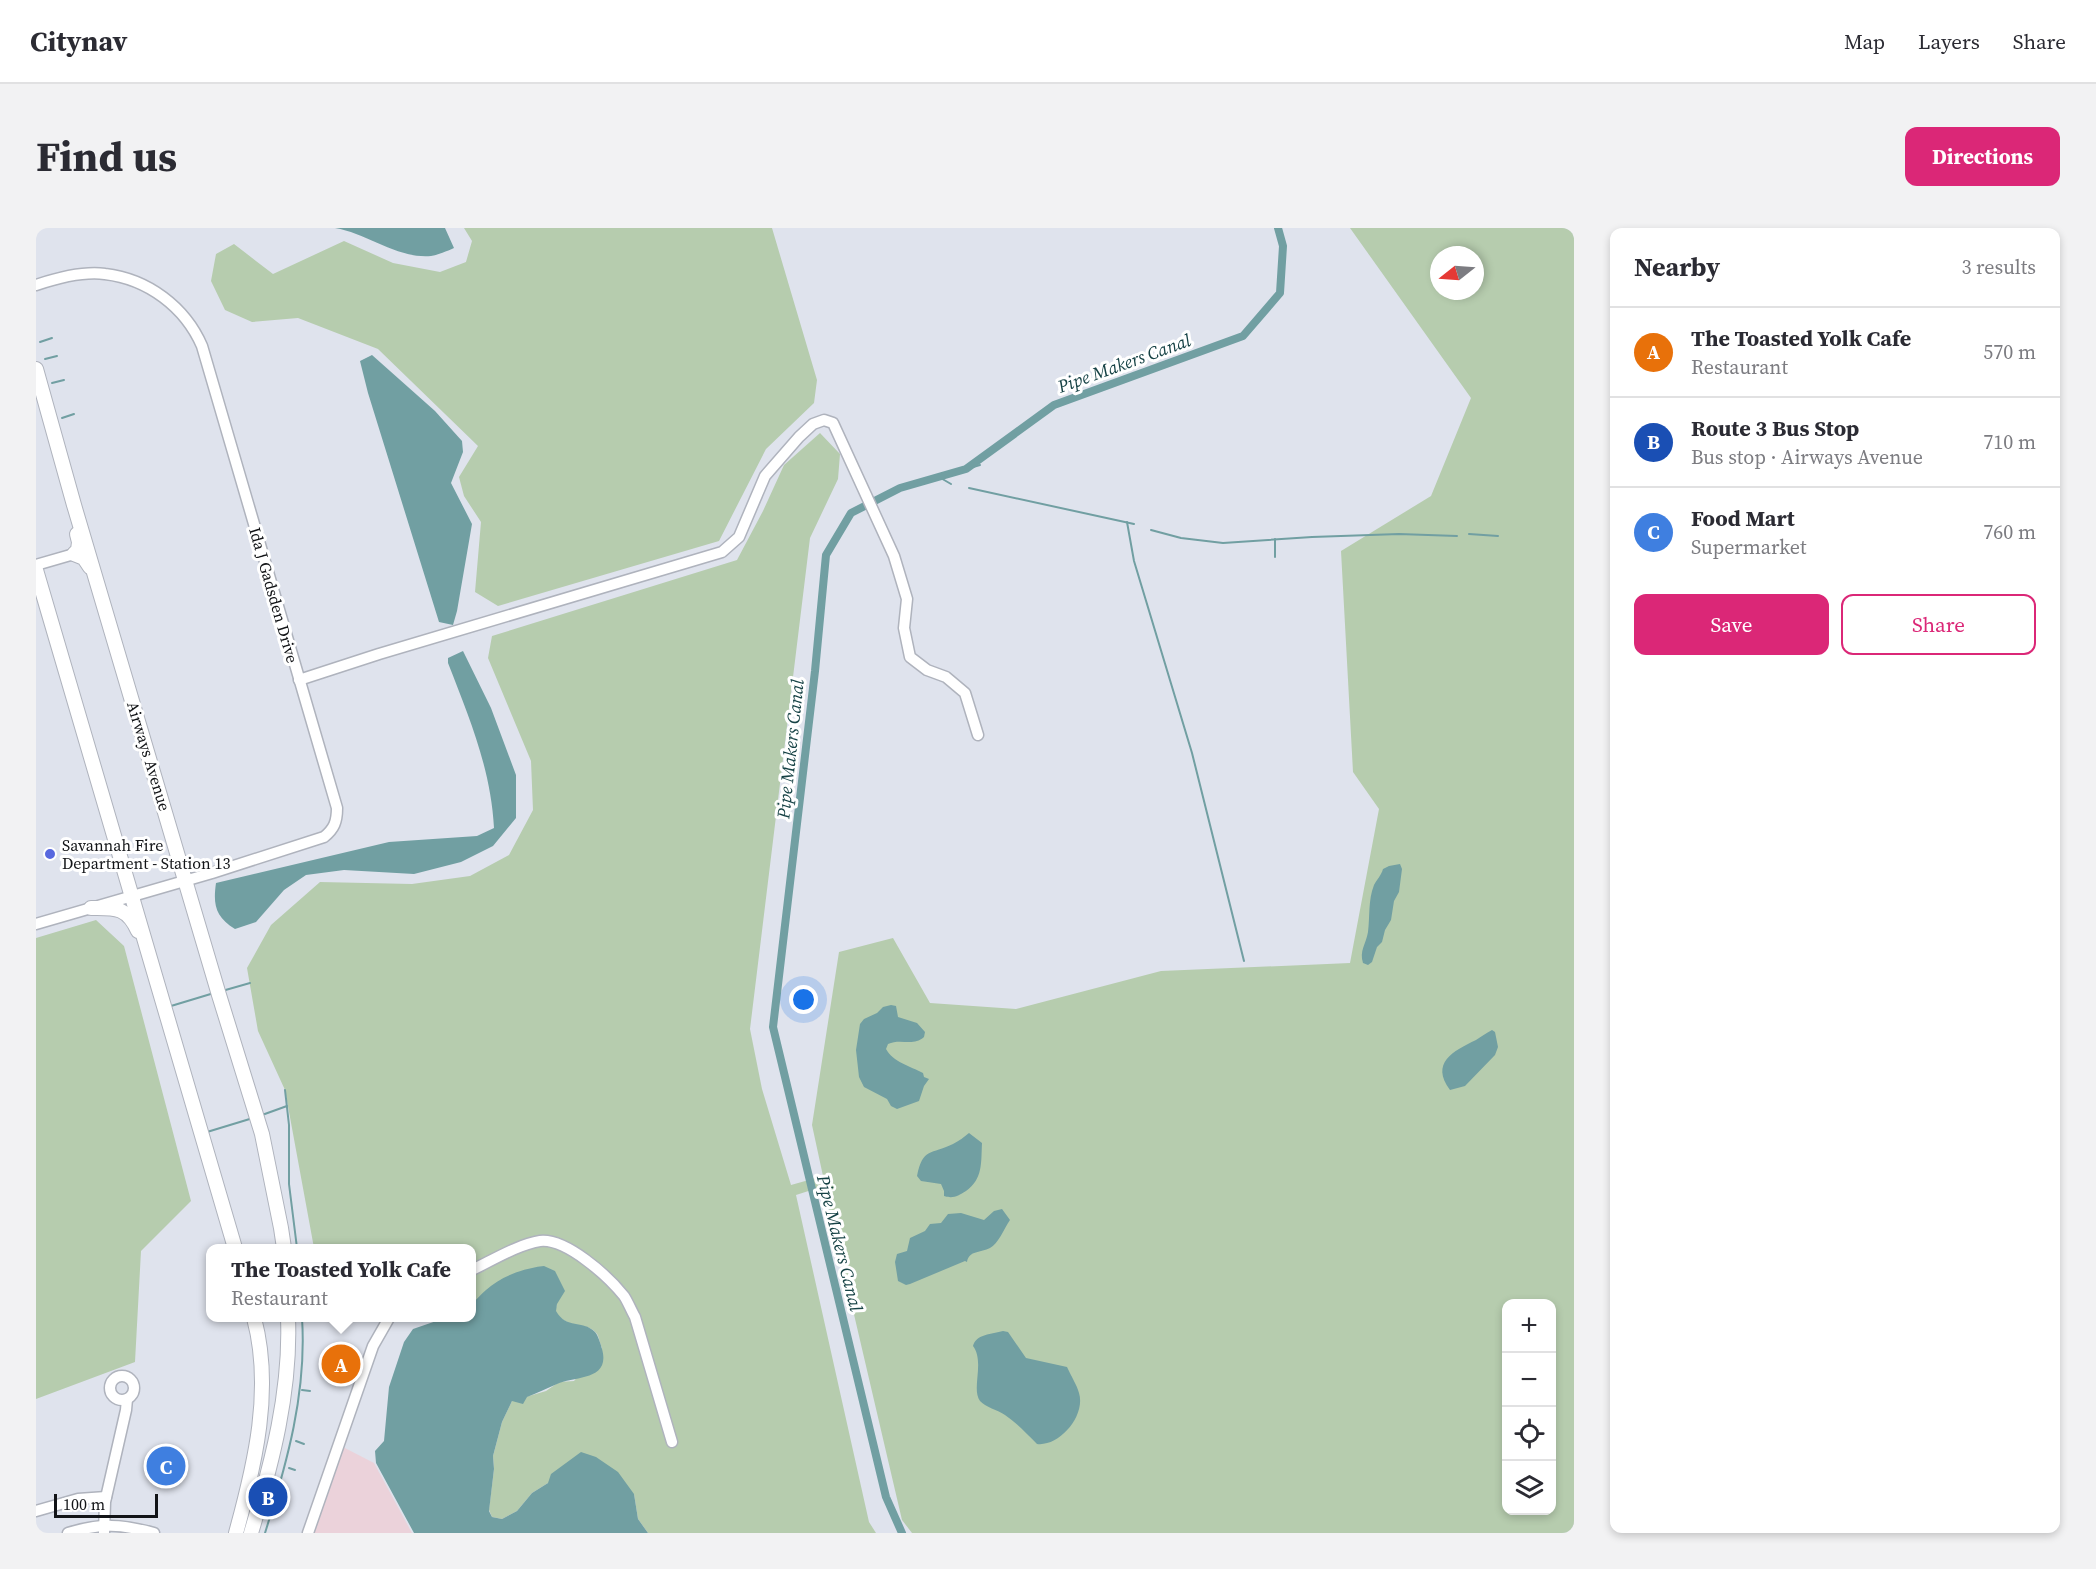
<!DOCTYPE html>
<html lang="en">
<head>
<meta charset="utf-8">
<style>
	body { margin:0; font-family:"Source Serif 4",serif; background:#f2f2f3; color:#2b2b33 }
	.controls { position:absolute; right:18px; bottom:18px; display:grid; overflow:hidden; border-radius:12px; box-shadow:0 3px 9px #0003 }
	.controls button { width:54px; height:54px; display:grid; place-items:center; padding:0; border:0; border-bottom:2px solid #e1e1e2; background:#fff; color:#2b2b33; font:30px sans-serif }
	.compass { position:absolute; left:1394px; top:18px; width:54px; height:54px; border-radius:50%; background:#fff; box-shadow:0 3px 9px #0003; rotate:253deg }
	.scale { position:absolute; left:18px; bottom:15px; width:104px; box-sizing:border-box; padding-left:6px; border:3px solid #121417; border-top:0; font-size:16px; line-height:21px; white-space:nowrap; color:#121417; -webkit-text-stroke:4px #fff; paint-order:stroke }
	.you { position:absolute; left:768px; top:772px; width:21px; height:21px; margin:-15px; border:4px solid #fff; border-radius:50%; background:#1a73e8; box-shadow:0 0 0 9px #1a73e833 }
	.badge { display:grid; place-items:center; width:39px; height:39px; border-radius:50%; background:#db2777; color:#fff; font-size:20px; font-weight:700 }
	.pin { position:absolute; translate:-50% -50%; border:3px solid #fff; box-shadow:0 2px 6px #0006 }
	.popup { position:absolute; left:170px; top:1016px; width:270px; height:78px; box-sizing:border-box; display:grid; place-content:center; border-radius:12px; background:#fff; filter:drop-shadow(0 2px 4px #0005); font-size:20px; white-space:nowrap; color:#7c7c81 }
	.popup b { font-size:22px; color:#2b2b33 }
	.popup::after { content:''; position:absolute; left:50%; top:100%; margin-left:-12px; border:12px solid transparent; border-top-color:#fff }
	.list { margin:0; padding:0; list-style:none }
	h2 { display:flex; justify-content:space-between; align-items:center; height:78px; margin:0; padding:0 24px; font-size:26px }
	h2 small { font-size:20px; font-weight:400; color:#7c7c81 }
	.list li { display:grid; grid-template-columns:39px 1fr auto; gap:18px; align-items:center; box-sizing:border-box; height:90px; padding:0 24px; border-top:2px solid #e1e1e2 }
	.list b { display:block; font-size:22px; white-space:nowrap }
	.list p { margin:0; font-size:20px; white-space:nowrap; color:#7c7c81 }
	.list em { font-size:20px; font-style:normal; color:#7c7c81 }
	.actions { display:flex; gap:12px; padding:18px 24px }
	.actions a { flex:1; padding:14px 0; border:2px solid #db2777; border-radius:12px; text-align:center; font-size:21px; color:#db2777 }
	.actions .main { background:#db2777; color:#fff }
	.icon { flex:none; width:33px; height:33px; fill:none; stroke:currentColor; stroke-width:2; stroke-linecap:round; stroke-linejoin:round }
	.map { position:relative; flex:none; width:1538px; height:1305px; overflow:hidden; border-radius:12px }
	header { display:flex; align-items:center; gap:36px; box-sizing:border-box; height:84px; padding:0 30px; background:#fff; border-bottom:2px solid #e1e1e2 }
	header strong { font-size:28px }
	nav { display:flex; gap:33px; margin-inline-start:auto; font-size:21px }
	.intro { display:flex; align-items:center; justify-content:space-between; box-sizing:border-box; height:144px; padding:0 36px }
	h1 { margin:0; font-size:42px }
	.button { padding:15px 27px; border-radius:12px; background:#db2777; color:#fff; font-size:21px; font-weight:700 }
	main { display:flex; gap:36px; padding:0 36px }
	aside { flex:1; background:#fff; border-radius:12px; box-shadow:0 3px 9px #0003 }
	.map>svg:first-child { display:block }
</style>
</head>
<body>
<header>
<strong>Citynav</strong>
<nav><a>Map</a><a>Layers</a><a>Share</a></nav>
</header>
<div class="intro"><h1>Find us</h1><a class="button">Directions</a></div>
<main>
<div class="map">
<svg width="1538" height="1305" viewBox="0 0 1538 1305">
	<rect width="100%" height="100%" fill="#dfe3ed"/>
	<!-- commercial -->
	<polygon fill="#ebd2da" points="305,1218 338,1235 376,1305 273,1305"/>
	<!-- green -->
	<g fill="#b6ccae" fill-rule="evenodd">
		<polygon points="428,0 736,0 781,152 778,175 730,221 683,313 462,378 439,364 445,294 428,268 423,249 442,218 342,121 262,90 216,94 189,82 175,53 180,26 198,16 237,46 308,13 357,35 404,44 430,34 436,13"/>
		<path d="M1314,0H1538V1305H876L866,1292L788,958L760,967L833,1294L840,1305H612L602,1291L598,1266L512,1255L496,1265L481,1283L466,1291L456,1289L453,1282L458,1241L457,1228L466,1194L476,1173L510,1163L523,1154L538,1153L566,1120C564,1116 563,1109 561,1106C551,1092 531,1103 519,1083L521,1076H436V1020H278L249,862L222,803L211,740L235,697L284,654L376,656L434,648L473,627L497,582L495,533L452,430L456,408L701,332L727,283L748,237L784,205L804,226L802,251L774,310L714,801L726,861L755,957L787,948L776,897L803,724L857,710L894,775L980,781L1125,743L1314,735L1343,581L1317,544L1305,323L1395,268L1435,170ZM1403,27H1439V63H1403ZM1470,1076H1516V1282H1470Z"/>
		<polygon points="60,692 88,718 155,973 105,1023 99,1134 0,1171 0,710"/>
	</g>
	<!-- water -->
	<g fill="#719fa2">
		<path d="M299,0H409L418,20C411,23 402,27 395,28C361,31 331,5 299,0Z"/>
		<polygon points="336,127 399,183 426,213 427,224 415,255 436,296 421,383 417,397 403,394 332,165 324,133"/>
		<path d="M427,423L455,480L480,547V590L457,618L425,634L378,646L308,642L270,647L248,662L220,694L199,701C179,689 177,676 180,655L353,614L441,608L458,600C455,541 433,489 412,435V430Z"/>
		<path d="M1364,636L1366,641L1363,664L1358,673L1355,692L1349,702L1346,714L1341,719L1336,734L1332,737L1327,735C1323,723 1330,716 1332,704C1334,689 1332,672 1338,657C1341,651 1345,648 1347,641L1353,638Z"/>
		<path d="M855,777L860,778L862,789L881,795L889,804L888,809C877,819 865,810 852,816L850,821C857,834 874,838 887,845L888,849L893,851L888,858L883,873L861,881L855,878L851,871L828,859L823,849L820,822L824,796L828,791L841,785L847,779Z"/>
		<path d="M1456,802L1459,804L1462,819L1459,827L1429,858L1414,862C1394,835 1417,823 1440,812C1445,809 1450,805 1456,802Z"/>
		<path d="M933,905L946,915C945,935 947,951 930,963C922,968 917,971 908,968V963L905,956L885,953L881,948C887,919 895,927 917,916C923,913 928,909 933,905Z"/>
		<path d="M966,981L974,992C968,1001 962,1016 954,1020C945,1025 933,1022 931,1034L929,1033L874,1056L870,1057L862,1053L859,1034L861,1026L871,1023L874,1010L889,1003L894,996L905,995L912,986L925,985L948,992L958,983Z"/>
		<path d="M508,1038L519,1043L529,1063L521,1076L520,1083C531,1102 546,1091 559,1104C562,1107 565,1117 566,1121C575,1153 538,1148 521,1156C511,1160 502,1165 491,1169L487,1176L476,1173L466,1194L457,1228L458,1241L453,1283L456,1289L466,1291L481,1283L496,1265L512,1255L515,1246L545,1224L560,1229L582,1244L598,1266L602,1291L612,1305H378L340,1235L339,1223L348,1213L353,1159L368,1114L377,1101L409,1090H436V1076C441,1071 445,1066 450,1062C465,1048 489,1040 508,1038Z"/>
		<path d="M967,1103L972,1104L990,1130L1031,1139C1035,1148 1041,1157 1043,1165C1050,1188 1023,1219 1001,1216C991,1206 981,1195 969,1187C962,1182 949,1179 944,1173C935,1161 949,1134 937,1118C940,1106 956,1106 967,1103Z"/>
	</g>
	<g fill="none" stroke-linecap="round" stroke-linejoin="round">
		<!-- stream -->
		<g stroke="#719fa2" stroke-width="2">
			<polyline points="4,114 16,110"/>
			<polyline points="9,131 21,128"/>
			<polyline points="16,155 28,152"/>
			<polyline points="26,190 38,186"/>
			<polyline points="915,256 903,249 944,237"/>
			<polyline points="933,260 1098,296"/>
			<polyline points="1091,294 1098,333 1156,525 1208,733"/>
			<polyline points="1115,302 1145,310 1187,315 1276,309 1363,306 1421,308"/>
			<polyline points="1433,306 1462,308"/>
			<polyline points="1239,329 1239,311"/>
			<polyline points="186,763 214,755"/>
			<polyline points="135,778 178,765"/>
			<polyline points="249,862 253,897 253,956 261,1020"/>
			<polyline points="226,887 251,878"/>
			<polyline points="171,904 217,890"/>
			<polyline points="266,1162 274,1163"/>
			<polyline points="260,1213 268,1216"/>
			<polyline points="253,1240 259,1242"/>
			<polyline points="239,1280 245,1283"/>
			<path d="M229,1305C251,1235 271,1164 266,1090"/>
		</g>
		<!-- canal -->
		<polyline stroke="#719fa2" stroke-width="8" points="866,1305 850,1269 737,799 779,443 790,327 815,285 864,260 930,241 1018,177 1207,108 1244,65 1247,18 1242,0"/>
		<!-- minor casing -->
		<g stroke="#afb3bd" stroke-width="13">
			<g id="minor">
				<path d="M0,57C21,50 48,43 69,46C112,51 149,79 166,118L301,580C301,594 298,601 288,609L176,645L0,696"/>
				<polyline points="0,337 38,326"/>
				<polyline points="263,452 343,426 686,324 703,309 729,248 763,209 777,196 788,192 797,195 858,328 871,371 868,400 874,429 891,442 910,449 929,465 942,507"/>
				<path d="M436,1042C455,1033 483,1016 504,1013C530,1010 572,1048 588,1068C592,1074 595,1082 599,1089L636,1214"/>
				<circle cx="86" cy="1160" r="12"/>
				<polyline points="0,1283 42,1271 70,1269"/>
				<path d="M32,1305C65,1295 85,1296 118,1305"/>
				<polyline points="68,1305 69,1274 90,1182 91,1171"/>
				<polyline points="272,1305 337,1118 353,1090"/>
			</g>
		</g>
		<!-- major casing -->
		<g stroke="#afb3bd" stroke-width="16">
			<g id="major">
				<polyline points="0,141 38,277 183,767 226,906 245,1000 248,1020"/>
				<polyline points="41,306 43,314 42,322 38,326 48,330 54,339"/>
				<polyline points="0,342 199,1020"/>
				<path d="M55,680C78,680 91,678 102,703"/>
				<path d="M200,1305C219,1236 237,1161 218,1090"/>
				<path d="M215,1305C236,1235 255,1163 252,1090"/>
			</g>
		</g>
		<!-- minor -->
		<use href="#minor" stroke="#fff" stroke-width="10"/>
		<!-- major -->
		<use href="#major" stroke="#fff" stroke-width="14"/>
	</g>
	<!-- markers -->
	<circle fill="#5868df" stroke="#fff" stroke-width="2" cx="14" cy="626" r="6"/>
	<g text-anchor="middle" dominant-baseline="central" stroke-width="6" stroke-linejoin="round" paint-order="stroke">
		<!-- street labels -->
		<g font-size="16" fill="#121417" stroke="#fff">
			<text transform="translate(238 367) rotate(74)">Ida J Gadsden Drive</text>
			<text transform="translate(113 528) rotate(73)">Airways Avenue</text>
		</g>
		<!-- poi labels -->
		<g font-size="16" fill="#121417" stroke="#fff" text-anchor="start">
			<text x="26" y="617">Savannah Fire<tspan x="26" dy="18">Department - Station 13</tspan></text>
		</g>
		<!-- water labels -->
		<g font-size="18" font-style="italic" fill="#164245" stroke="#fff">
			<text transform="translate(1088 135) rotate(-20)">Pipe Makers Canal</text>
			<text transform="translate(754 521) rotate(-84)">Pipe Makers Canal</text>
			<text transform="translate(804 1015) rotate(76)">Pipe Makers Canal</text>
		</g>
	</g>
</svg>
<div class="controls">
<button>+</button>
<button>−</button>
<button><svg class="icon" aria-label="locate" viewBox="0 0 24 24"><circle cx="12" cy="12" r="6"/><path d="M12 2v4M12 18v4M2 12h4M18 12h4"/></svg></button>
<button><svg class="icon" aria-label="layers" viewBox="0 0 24 24"><path d="M12 4l9 5-9 5-9-5zM3 14l9 5 9-5"/></svg></button>
</div>
<svg class="compass" viewBox="-18 -18 36 36"><path d="M0-13l5 13h-10z" fill="#e53935"/><path d="M0 13l5-13h-10z" fill="#7c7c81"/></svg>
<div class="scale">100 m</div>
<div class="you"></div>
<div class="pin badge" style="left:305px;top:1136px;background:#e8710a">A</div>
<div class="popup"><b>The Toasted Yolk Cafe</b>Restaurant</div>
<div class="pin badge" style="left:232px;top:1269px;background:#1a4fb4">B</div>
<div class="pin badge" style="left:130px;top:1238px;background:#3f7fe0">C</div>
</div>
<aside>
<h2>Nearby<small>3 results</small></h2>
<ul class="list">
<li><span class="badge" style="background:#e8710a">A</span><div><b>The Toasted Yolk Cafe</b><p>Restaurant</p></div><em>570 m</em></li>
<li><span class="badge" style="background:#1a4fb4">B</span><div><b>Route 3 Bus Stop</b><p>Bus stop · Airways Avenue</p></div><em>710 m</em></li>
<li><span class="badge" style="background:#3f7fe0">C</span><div><b>Food Mart</b><p>Supermarket</p></div><em>760 m</em></li>
</ul>
<div class="actions"><a class="main">Save</a><a>Share</a></div>
</aside>
</main>
</body>
</html>
